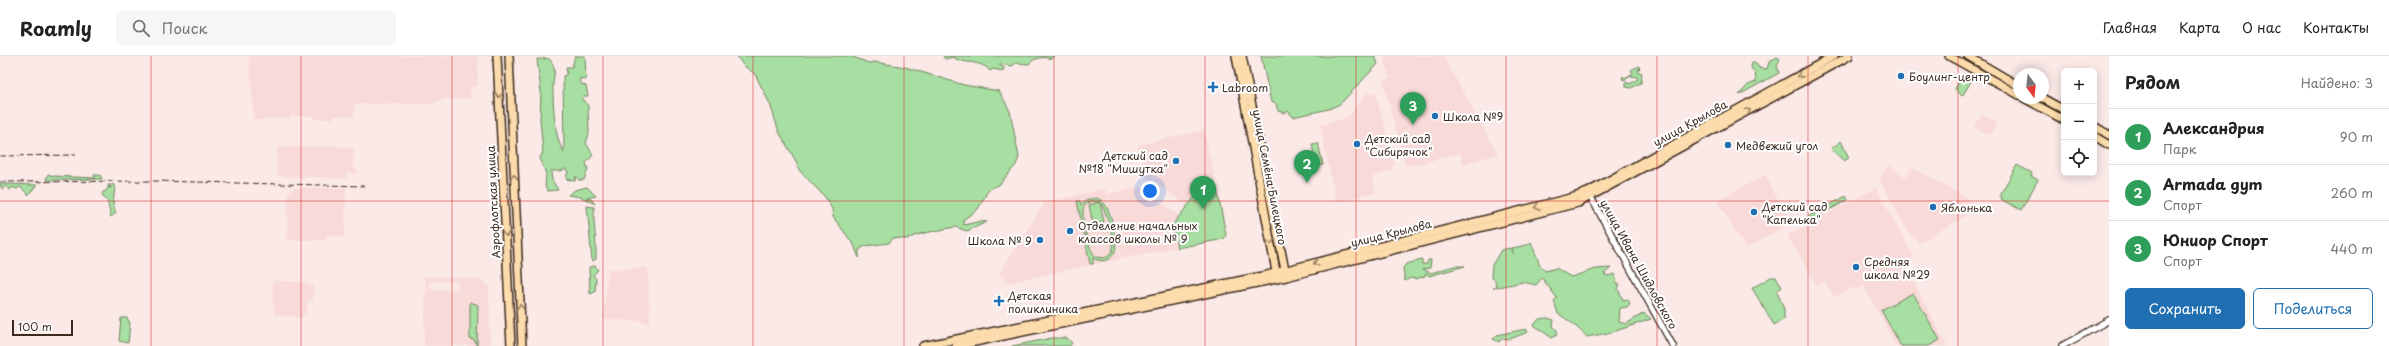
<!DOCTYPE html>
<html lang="ru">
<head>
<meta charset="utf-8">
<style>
	body { margin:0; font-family:"Playpen Sans",sans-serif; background:#f6f6f6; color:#222 }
	.controls { position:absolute; right:12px; top:12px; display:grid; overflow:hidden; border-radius:6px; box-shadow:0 2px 10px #0003 }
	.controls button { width:36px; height:36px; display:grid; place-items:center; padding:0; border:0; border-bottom:1px solid #e0e0e0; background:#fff; color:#222; font:20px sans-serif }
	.compass { position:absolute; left:2013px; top:12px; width:36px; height:36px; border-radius:50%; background:#fff; box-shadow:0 2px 10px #0003; rotate:165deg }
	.scale { position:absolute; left:12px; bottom:10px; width:61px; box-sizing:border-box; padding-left:4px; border:2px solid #3b2a1e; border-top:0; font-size:11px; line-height:14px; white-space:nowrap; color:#3b2a1e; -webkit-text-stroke:3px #fff; paint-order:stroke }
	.you { position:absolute; left:1150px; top:135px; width:14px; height:14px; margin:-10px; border:3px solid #fff; border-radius:50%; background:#1a73e8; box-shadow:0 0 0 6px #1a73e833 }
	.badge { display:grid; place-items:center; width:26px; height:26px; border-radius:50%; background:#1f6fb2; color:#fff; font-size:13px; font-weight:700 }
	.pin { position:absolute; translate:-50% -33px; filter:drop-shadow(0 1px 2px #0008) }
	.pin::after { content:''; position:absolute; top:21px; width:14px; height:12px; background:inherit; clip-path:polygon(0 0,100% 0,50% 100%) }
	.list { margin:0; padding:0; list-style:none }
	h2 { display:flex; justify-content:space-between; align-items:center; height:52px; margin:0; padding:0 16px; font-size:17px }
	h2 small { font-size:13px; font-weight:400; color:#767676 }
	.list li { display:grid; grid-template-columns:26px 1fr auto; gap:12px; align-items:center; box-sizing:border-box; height:56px; padding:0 16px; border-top:1px solid #e0e0e0 }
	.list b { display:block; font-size:15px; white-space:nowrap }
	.list p { margin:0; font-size:13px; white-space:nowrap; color:#767676 }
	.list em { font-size:13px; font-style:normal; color:#767676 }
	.actions { display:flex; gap:8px; padding:12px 16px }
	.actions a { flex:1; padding:9px 0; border:1px solid #1f6fb2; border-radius:6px; text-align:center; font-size:14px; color:#1f6fb2 }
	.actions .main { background:#1f6fb2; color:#fff }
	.icon { flex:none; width:22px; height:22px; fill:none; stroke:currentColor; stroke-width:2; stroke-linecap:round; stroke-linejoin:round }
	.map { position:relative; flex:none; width:2109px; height:290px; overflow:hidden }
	header { display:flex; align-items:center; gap:24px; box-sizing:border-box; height:56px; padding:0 20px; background:#fff; border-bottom:1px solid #e0e0e0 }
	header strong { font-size:19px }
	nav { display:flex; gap:22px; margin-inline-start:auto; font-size:14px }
	.search { width:280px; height:36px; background:#f6f6f6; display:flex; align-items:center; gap:10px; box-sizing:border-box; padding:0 14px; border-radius:6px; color:#767676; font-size:15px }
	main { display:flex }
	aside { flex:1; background:#fff }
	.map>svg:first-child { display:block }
</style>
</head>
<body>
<header>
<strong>Roamly</strong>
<div class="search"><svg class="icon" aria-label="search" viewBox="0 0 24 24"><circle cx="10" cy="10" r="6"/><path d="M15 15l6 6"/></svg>Поиск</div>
<nav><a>Главная</a><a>Карта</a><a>О нас</a><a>Контакты</a></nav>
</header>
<main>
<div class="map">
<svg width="2109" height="290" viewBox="0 0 2109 290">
	<rect width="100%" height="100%" fill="#fbe9e8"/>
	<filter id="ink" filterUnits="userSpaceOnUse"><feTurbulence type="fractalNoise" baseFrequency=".025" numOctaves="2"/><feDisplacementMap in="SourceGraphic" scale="8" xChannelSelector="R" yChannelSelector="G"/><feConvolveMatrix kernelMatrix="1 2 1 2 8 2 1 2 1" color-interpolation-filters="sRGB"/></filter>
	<g filter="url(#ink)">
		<!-- built -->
		<g fill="#f8dad8" fill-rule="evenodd">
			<polygon points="249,0 478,0 478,30 471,31 470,43 446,43 431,48 354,48 354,60 334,60 332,63 315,63 314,60 292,60 289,62 254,64"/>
			<polygon points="1383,0 1443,0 1498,98 1463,108 1460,97 1410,110 1404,106 1383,24 1390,22"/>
			<polygon points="1375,36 1395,108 1391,115 1372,120 1376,136 1336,146 1320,69 1347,62 1366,38"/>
			<polygon points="1982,58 1997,66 1990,80 1974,71"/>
			<polygon points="1204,74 1217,132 1196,137 1187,149 1145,121 1138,89"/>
			<polygon points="335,90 354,92 353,112 357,113 357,118 347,117 346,122 277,120 278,91"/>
			<polygon points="1888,109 1906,121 1912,111 1972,145 1971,157 1919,187 1914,180 1911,181 1879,123"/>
			<polygon points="1765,119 1790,167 1746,193 1717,145"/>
			<polygon points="1140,131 1179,160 1172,168 1177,191 1121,203 1107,138"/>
			<polygon points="294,132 346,132 345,180 326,180 326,184 287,184 288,137"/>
			<polygon points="1876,132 1914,201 1904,207 1947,290 1896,290 1864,230 1855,234 1854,231 1837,240 1833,240 1825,225 1817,229 1787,179"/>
			<polygon points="1105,133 1120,203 1005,227 1004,221 999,218 1045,146"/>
			<polygon points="648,212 650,266 603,263 608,213"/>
			<path d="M423,220L480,223L489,231L490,290H424L426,224H418L416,290L418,224H423ZM429,225L458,226V234L429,233Z"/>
			<polygon points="274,225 305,226 308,229 313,229 313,244 308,244 306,258 303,258 303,262 274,258 272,228"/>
		</g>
		<!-- green -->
		<g fill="#a7dea1" stroke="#718460" fill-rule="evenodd">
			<path d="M575,0H585L586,24L580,22V27L586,30L588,40H583L582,43L588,50L589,78L586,87L593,99L586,107L588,113L584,124H579L576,120L575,125L566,123L568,115L565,113L561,115H551L552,124L558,134L548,135L545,131L546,118L540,102L543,96L540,64L541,36L537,3C543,4 548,0 551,5C557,13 553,21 553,30C553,46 554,83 564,96L563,20L567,18L566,11H572Z"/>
			<polygon points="737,0 850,0 869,7 875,6 905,11 964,29 999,35 1010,55 1019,101 1016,109 999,129 989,133 978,153 963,164 964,169 981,165 987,166 967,175 955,171 920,178 907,183 893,182 889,187 865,190 859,194 859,202 854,189 833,161 832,153 825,141 799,114 797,107 779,76 770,48 755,18 743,9"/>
			<path d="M943,0H1054L1051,3C1044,0 1033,2 1029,8L1016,7L1012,10L1001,8L999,9L1004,11L1003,15L993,13L990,15C981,3 962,9 953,1L945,3Z"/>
			<polygon points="1261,0 1375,0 1378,8 1340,48 1329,53 1293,61 1288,55 1285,57 1278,55 1276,48 1271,46"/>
			<polygon points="1777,1 1780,3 1777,10 1779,17 1739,39 1748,29 1756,26 1755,17 1751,12 1752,6 1755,6 1759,12 1767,13 1769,6"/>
			<polygon points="1639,10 1640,12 1637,15 1642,17 1641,27 1631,32 1626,31 1626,26 1630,28 1638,23 1637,21 1631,20 1625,24 1622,23 1623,20 1624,22 1633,18 1631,14"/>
			<polygon points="1963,18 1972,24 1962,40 1955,33"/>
			<polygon points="1841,85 1849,102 1844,105 1831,93"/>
			<polygon points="1318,87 1323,109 1316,110 1312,88"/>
			<polygon points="2017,109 2032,117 2031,120 2038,124 2021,154 2002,144 2000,139"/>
			<polygon points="48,118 53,120 95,122 94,119 100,119 102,123 46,124"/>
			<polygon points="0,128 5,128 37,129 28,139 21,131 16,133 12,131 10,134 6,130 2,133"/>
			<polygon points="109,128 110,133 112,128 115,130 113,149 116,157 111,161 107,144 104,142 102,137 107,134"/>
			<polygon points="587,131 596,140 586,142 591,143 595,148 581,141 568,139 575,134"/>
			<polygon points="1217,133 1226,179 1224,183 1177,192 1173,168 1197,138"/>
			<polygon points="1846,140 1848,144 1810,164 1808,161"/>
			<path d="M1096,142C1112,146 1114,176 1116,191C1114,204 1103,208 1093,202V208H1090L1077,145H1080L1081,149L1087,144ZM1091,145L1100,146L1089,149L1093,168L1104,166L1100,147C1106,152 1114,184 1113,192C1112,197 1109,200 1105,202L1096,201C1089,196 1082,164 1083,155C1083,150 1087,147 1091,145Z"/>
			<path d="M587,150L594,151C593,170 597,184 596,203L592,205Z"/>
			<path d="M1531,186L1540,209L1545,215L1556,212L1571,221L1596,213L1611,212L1604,218L1608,220L1615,218L1617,228H1620L1618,233L1623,244L1628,243L1630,248L1627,251L1620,252L1619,266L1626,268L1644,257L1651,263L1613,276L1587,281C1580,274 1567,262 1558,258L1554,245L1557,242L1542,222L1536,229L1523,226L1493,232L1496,231L1495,224L1491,221L1492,209L1501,194L1510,192L1513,198L1512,192L1527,189Z"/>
			<polygon points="1422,204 1422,208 1427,208 1428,204 1431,204 1430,212 1423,213 1431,217 1454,210 1465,210 1429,220 1426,217 1425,220 1416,223 1411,222 1405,225 1403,212 1406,208"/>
			<polygon points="595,210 598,214 593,219 596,223 595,236 590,238 589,211"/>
			<polygon points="1771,221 1776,221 1782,230 1777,235 1784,253 1784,263 1774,269 1752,232"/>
			<polygon points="1913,237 1940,284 1929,290 1901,290 1881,254"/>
			<polygon points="470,246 478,249 477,290 474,284 470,283"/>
			<polygon points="121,262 127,262 130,267 128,287 119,285"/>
			<polygon points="1547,262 1554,264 1553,270 1557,274 1557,279 1552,282 1534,269 1539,263"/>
			<polygon points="1526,273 1528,276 1510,283 1502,282 1499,286 1493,283 1497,279"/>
			<polygon points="1052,282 1067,282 1072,287 1070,290 1012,290"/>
		</g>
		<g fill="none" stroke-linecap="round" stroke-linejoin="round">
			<!-- minor casing -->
			<g stroke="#3b2a1e" stroke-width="8">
				<g id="minor">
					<polyline points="1589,138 1673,290"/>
					<polyline points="2062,290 2109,264"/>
				</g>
			</g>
			<!-- major casing -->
			<g stroke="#3b2a1e" stroke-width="10">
				<g id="major">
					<polyline points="497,0 511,290"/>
					<polyline points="509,0 522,290"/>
					<polyline points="1236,0 1277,221"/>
					<polyline points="1242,0 1286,219"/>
					<polyline points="1949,0 2019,39"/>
					<polyline points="1968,0 2019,30"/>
					<polyline points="2024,42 2064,64"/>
					<polyline points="2042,42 2064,54"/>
					<polyline points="2094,70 2109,79"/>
					<polyline points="2094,80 2109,89"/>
					<polyline points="923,290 1267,219 1574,141 1588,136 1834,0"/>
					<polyline points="956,290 1286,221 1578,147 1849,0"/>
				</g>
			</g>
			<!-- minor -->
			<use href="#minor" stroke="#fff" stroke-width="5.5"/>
			<!-- major -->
			<use href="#major" stroke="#fcdcac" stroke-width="7"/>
			<!-- rail -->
			<g stroke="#3b2a1e" stroke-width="1" stroke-dasharray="6 3" stroke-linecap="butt">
				<polyline points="0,100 76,99"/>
				<polyline points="0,126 154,125 364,130"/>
			</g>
		</g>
		<!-- one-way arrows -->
		<defs><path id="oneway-chevron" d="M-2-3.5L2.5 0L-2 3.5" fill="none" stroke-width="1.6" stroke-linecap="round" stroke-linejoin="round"/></defs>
		<g stroke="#9c8365">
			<use href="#oneway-chevron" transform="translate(1800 19) rotate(151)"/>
			<use href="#oneway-chevron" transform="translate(499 39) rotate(88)"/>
			<use href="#oneway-chevron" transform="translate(1748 55) rotate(-28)"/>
			<use href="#oneway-chevron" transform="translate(514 121) rotate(-92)"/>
			<use href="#oneway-chevron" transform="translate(1537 151) rotate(166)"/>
			<use href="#oneway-chevron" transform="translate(506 178) rotate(87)"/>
			<use href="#oneway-chevron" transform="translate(1271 186) rotate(79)"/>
			<use href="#oneway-chevron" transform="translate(1316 207) rotate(166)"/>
			<use href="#oneway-chevron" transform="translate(520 251) rotate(-93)"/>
		</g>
	</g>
	<!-- grid -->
	<path fill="none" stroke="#d62828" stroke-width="1" stroke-opacity="0.55" d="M151,0V290M301,0V290M452,0V290M603,0V290M753,0V290M904,0V290M1054,0V290M1205,0V290M1356,0V290M1506,0V290M1657,0V290M1808,0V290M1958,0V290M0,145H2109"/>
	<!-- markers -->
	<g fill="#1f6fb2" stroke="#fff" stroke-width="1.5">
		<circle cx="1901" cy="20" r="4"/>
		<path d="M1211 25h4v4h4v4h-4v4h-4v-4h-4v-4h4z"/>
		<circle cx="1435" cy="60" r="4"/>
		<circle cx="1357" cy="88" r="4"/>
		<circle cx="1728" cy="89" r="4"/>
		<circle cx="1176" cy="105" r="4"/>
		<circle cx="1933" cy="151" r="4"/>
		<circle cx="1754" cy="156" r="4"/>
		<circle cx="1070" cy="175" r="4"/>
		<circle cx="1040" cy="184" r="4"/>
		<circle cx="1856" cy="211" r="4"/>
		<path d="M997 239h4v4h4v4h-4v4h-4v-4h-4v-4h4z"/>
	</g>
	<g text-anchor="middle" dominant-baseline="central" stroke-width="4" stroke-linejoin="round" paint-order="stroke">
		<!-- poi labels -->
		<g font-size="11" fill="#3b2a1e" stroke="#fff" text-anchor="start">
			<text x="1909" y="20">Боулинг-центр</text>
			<text x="1222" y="31">Labroom</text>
			<text x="1443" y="60">Школа №9</text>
			<text x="1365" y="82">Детский сад<tspan x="1365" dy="13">"Сибирячок"</tspan></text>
			<text x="1736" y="89">Медвежий угол</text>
			<text x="1168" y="99" text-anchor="end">Детский сад<tspan x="1168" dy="13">№18 "Мишутка"</tspan></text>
			<text x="1762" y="150">Детский сад<tspan x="1762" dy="13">"Капелька"</tspan></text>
			<text x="1941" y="151">Яблонька</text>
			<text x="1078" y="169">Отделение начальных<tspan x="1078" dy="13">классов школы № 9</tspan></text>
			<text x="1032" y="184" text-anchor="end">Школа № 9</text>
			<text x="1864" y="205">Средняя<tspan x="1864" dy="13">школа №29</tspan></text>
			<text x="1008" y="239">Детская<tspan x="1008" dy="13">поликлиника</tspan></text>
		</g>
		<!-- street labels -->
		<g font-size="11" fill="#3b2a1e" stroke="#fff">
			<text transform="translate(1690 67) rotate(-29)">улица Крылова</text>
			<text transform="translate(1270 121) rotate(79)">улица Семёна Билецкого</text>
			<text transform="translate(493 146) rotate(-93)">Аэрофлотская улица</text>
			<text transform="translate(1391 177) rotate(-14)">улица Крылова</text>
			<text transform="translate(1639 208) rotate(61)">улица Ивана Шидловского</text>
		</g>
	</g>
</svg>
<div class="controls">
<button>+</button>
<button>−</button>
<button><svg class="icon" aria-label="locate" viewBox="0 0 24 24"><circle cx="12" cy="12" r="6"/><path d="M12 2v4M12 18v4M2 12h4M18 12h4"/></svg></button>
</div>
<svg class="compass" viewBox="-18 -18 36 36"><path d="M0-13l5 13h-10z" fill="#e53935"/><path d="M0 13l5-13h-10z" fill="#767676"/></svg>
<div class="scale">100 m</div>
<div class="you"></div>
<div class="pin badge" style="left:1203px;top:153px;background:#2e9e5b">1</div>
<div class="pin badge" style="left:1307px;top:127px;background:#2e9e5b">2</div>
<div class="pin badge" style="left:1413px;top:69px;background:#2e9e5b">3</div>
</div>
<aside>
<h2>Рядом<small>Найдено: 3</small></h2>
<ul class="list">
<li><span class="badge" style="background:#2e9e5b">1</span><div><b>Александрия</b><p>Парк</p></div><em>90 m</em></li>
<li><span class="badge" style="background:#2e9e5b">2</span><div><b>Armada gym</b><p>Спорт</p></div><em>260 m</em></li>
<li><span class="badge" style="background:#2e9e5b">3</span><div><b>Юниор Спорт</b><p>Спорт</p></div><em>440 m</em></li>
</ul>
<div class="actions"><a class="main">Сохранить</a><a>Поделиться</a></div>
</aside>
</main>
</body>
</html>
